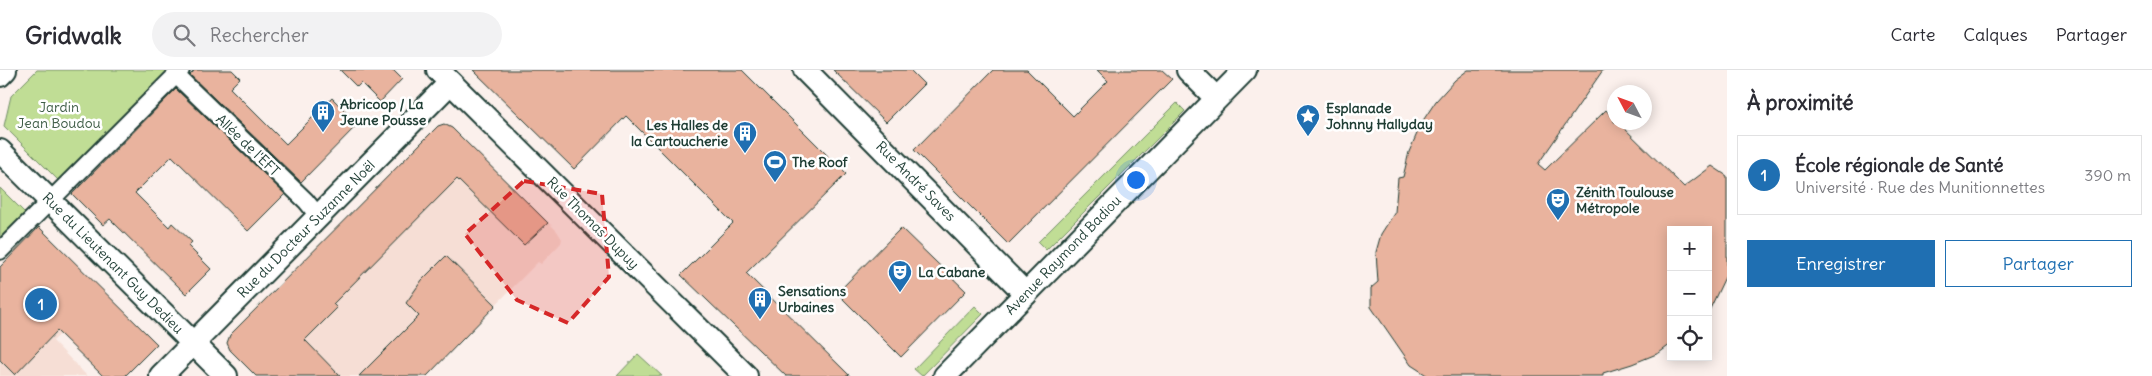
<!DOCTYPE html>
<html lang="fr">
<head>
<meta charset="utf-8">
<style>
	body { margin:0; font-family:Delius,sans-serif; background:#f2f2f3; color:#2b2b33 }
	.controls { position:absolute; right:15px; bottom:15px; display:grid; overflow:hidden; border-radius:0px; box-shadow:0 2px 12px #0003 }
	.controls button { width:45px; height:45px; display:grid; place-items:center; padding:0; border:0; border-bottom:1px solid #e1e1e2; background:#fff; color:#2b2b33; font:25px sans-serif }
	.compass { position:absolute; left:1607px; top:15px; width:45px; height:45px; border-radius:50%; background:#fff; box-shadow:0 2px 12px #0003; rotate:311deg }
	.you { position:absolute; left:1135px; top:109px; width:18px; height:18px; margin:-12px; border:4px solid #fff; border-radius:50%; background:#1a73e8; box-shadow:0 0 0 8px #1a73e833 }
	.badge { display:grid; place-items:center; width:32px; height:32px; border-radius:50%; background:#1f6fb2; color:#fff; font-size:16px; font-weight:700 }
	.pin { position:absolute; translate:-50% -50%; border:2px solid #fff; box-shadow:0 1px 5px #0006 }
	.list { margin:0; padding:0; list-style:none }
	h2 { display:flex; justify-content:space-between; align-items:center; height:65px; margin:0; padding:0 20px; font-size:21px }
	h2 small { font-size:16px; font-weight:400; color:#7c7c81 }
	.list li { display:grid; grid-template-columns:32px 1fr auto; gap:15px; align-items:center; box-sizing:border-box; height:80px; margin:0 10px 10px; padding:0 10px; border:1px solid #e1e1e2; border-radius:0px }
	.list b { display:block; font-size:19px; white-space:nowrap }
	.list p { margin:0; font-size:16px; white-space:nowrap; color:#7c7c81 }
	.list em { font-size:16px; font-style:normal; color:#7c7c81 }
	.actions { display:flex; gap:10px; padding:15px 20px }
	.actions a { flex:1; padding:11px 0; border:1px solid #1f6fb2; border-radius:0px; text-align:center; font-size:18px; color:#1f6fb2 }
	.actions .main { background:#1f6fb2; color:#fff }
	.icon { flex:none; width:28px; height:28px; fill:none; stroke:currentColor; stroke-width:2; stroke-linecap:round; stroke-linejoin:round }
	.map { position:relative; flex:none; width:1727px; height:306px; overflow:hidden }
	header { display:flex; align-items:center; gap:30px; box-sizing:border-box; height:70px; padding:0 25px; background:#fff; border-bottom:1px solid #e1e1e2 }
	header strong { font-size:24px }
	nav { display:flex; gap:28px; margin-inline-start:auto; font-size:18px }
	.search { width:350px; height:45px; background:#f2f2f3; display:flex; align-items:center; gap:12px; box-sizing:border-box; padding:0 18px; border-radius:28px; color:#7c7c81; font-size:19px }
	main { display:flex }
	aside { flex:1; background:#fff }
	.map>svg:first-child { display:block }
</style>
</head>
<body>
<header>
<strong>Gridwalk</strong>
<div class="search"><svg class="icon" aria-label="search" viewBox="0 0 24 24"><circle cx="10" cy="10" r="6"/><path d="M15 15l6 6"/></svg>Rechercher</div>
<nav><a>Carte</a><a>Calques</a><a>Partager</a></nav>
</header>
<main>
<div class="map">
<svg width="1727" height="306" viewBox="0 0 1727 306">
	<rect width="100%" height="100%" fill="#fbf0ec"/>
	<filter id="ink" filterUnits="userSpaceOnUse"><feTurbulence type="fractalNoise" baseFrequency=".02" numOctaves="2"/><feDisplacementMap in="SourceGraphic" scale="10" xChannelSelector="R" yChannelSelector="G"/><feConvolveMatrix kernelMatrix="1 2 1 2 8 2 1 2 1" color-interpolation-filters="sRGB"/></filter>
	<g filter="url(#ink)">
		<!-- built -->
		<g fill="#f6ded5">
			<polygon points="440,55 448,55 452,58 557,161 562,169 561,173 541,194 538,192 433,298 427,306 256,306 230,280 227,273 230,265"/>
			<polygon points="39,157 70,255 53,271 87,306 0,306 0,197"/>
		</g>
		<!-- green -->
		<g fill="#c0dd95" stroke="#708d64">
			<polygon points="37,0 169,0 58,110 4,56 11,26"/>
			<polygon points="1177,33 1185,41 1046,180 1038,172"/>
			<polygon points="0,118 25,143 0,169"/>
			<polygon points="975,236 983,244 922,306 914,299"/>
			<polygon points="638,284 662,306 617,306"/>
		</g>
		<!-- building -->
		<g fill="#e9b39e" stroke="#1f3d34">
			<polygon points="195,0 232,0 240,8 230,18 286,74 332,28 358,54 301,112 190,5"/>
			<polygon points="340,0 393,0 402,9 380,32 361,13 357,17"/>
			<polygon points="473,0 742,0 846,104 746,203 850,306 786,306 681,205 733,153 626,46 574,99"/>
			<polygon points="833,0 910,0 924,14 886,52"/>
			<polygon points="993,0 1027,0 1073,46 1108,11 1097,0 1162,0 1172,9 1008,174 914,80"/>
			<polygon points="1468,0 1603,0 1538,94 1545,100 1606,40 1614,49 1614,52 1618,52 1684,117 1712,96 1727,106 1727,203 1708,243 1708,160 1671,160 1671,274 1659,283 1632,294 1603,303 1603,306 1428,306 1411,295 1371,237 1371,218 1378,212 1376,182 1381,164 1395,142 1398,108 1403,107 1409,82 1422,52 1436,31 1455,10"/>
			<polygon points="176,19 285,124 248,161 172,86 135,123 169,157 172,153 192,172 188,176 211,199 186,224 110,149 103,155 72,124"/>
			<polygon points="444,54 452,58 548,153 524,175 457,109 333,234 337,238 305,270 340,306 256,306 230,280 227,273 230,265 438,56"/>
			<polygon points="39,157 157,274 125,306 103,306 57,261 15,305 0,290 0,197"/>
			<polygon points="901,158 966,221 901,287 837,223"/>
			<polygon points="446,186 496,235 427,306 359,306 419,246 406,233 422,210"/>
		</g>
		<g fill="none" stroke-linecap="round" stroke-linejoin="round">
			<!-- pedestrian casing -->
			<g stroke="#1f3d34" stroke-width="20">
				<g id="pedestrian">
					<polyline points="176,5 306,131 319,147"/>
					<polyline points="0,181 181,0"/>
				</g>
			</g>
			<!-- minor casing -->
			<g stroke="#1f3d34" stroke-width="26">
				<g id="minor">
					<polyline points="438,0 746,306"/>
					<polyline points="805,0 1026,224"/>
					<polyline points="1188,0 1216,28"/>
					<polyline points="0,5 5,0"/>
					<polyline points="0,81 226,306"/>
					<polyline points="161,306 450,13"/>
					<polyline points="945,306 1245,0"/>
				</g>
			</g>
			<!-- pedestrian -->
			<use href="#pedestrian" stroke="#fff" stroke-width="16"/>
			<!-- minor -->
			<use href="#minor" stroke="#fff" stroke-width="22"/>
		</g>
	</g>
	<!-- marked area -->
	<path fill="#d62828" fill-opacity="0.2" stroke="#d62828" stroke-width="4" stroke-dasharray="10 6" stroke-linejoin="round" d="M524,111L602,124L609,207L568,253L517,230L465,164Z"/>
	<!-- icons -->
	<defs>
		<g id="building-pin" transform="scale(1.25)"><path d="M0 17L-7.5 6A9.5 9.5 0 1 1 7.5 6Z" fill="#1f6fb2" stroke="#fff"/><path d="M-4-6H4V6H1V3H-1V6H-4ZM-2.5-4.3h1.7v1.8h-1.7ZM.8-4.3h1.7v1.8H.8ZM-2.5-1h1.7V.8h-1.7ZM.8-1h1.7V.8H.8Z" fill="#fff"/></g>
		<g id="sight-pin" transform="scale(1.25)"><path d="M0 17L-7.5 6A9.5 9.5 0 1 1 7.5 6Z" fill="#1f6fb2" stroke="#fff"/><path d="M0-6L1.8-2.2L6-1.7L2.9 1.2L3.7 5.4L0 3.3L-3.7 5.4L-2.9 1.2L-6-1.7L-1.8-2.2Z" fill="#fff"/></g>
		<g id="stadium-pin" transform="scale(1.25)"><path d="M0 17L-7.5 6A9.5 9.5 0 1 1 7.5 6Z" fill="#1f6fb2" stroke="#fff"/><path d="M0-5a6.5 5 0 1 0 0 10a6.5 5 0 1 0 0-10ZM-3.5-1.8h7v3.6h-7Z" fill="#fff"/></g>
		<g id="theatre-pin" transform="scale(1.25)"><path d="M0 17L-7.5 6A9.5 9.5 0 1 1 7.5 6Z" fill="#1f6fb2" stroke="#fff"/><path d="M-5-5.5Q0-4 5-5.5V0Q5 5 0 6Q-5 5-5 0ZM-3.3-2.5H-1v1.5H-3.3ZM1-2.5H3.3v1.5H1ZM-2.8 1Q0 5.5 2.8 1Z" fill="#fff"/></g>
	</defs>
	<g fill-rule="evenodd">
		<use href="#building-pin" x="323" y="42"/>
		<use href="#sight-pin" x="1308" y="46"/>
		<use href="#building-pin" x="745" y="63"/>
		<use href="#stadium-pin" x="775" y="92"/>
		<use href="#theatre-pin" x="1558" y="130"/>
		<use href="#theatre-pin" x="900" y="202"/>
		<use href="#building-pin" x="760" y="229"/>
	</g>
	<g text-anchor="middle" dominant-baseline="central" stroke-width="5" stroke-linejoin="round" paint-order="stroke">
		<!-- poi labels -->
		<g font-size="14" font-weight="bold" fill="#1f3d34" stroke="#fff" text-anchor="start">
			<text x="340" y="34">Abricoop / La<tspan x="340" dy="16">Jeune Pousse</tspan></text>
			<text x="1326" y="38">Esplanade<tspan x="1326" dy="16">Johnny Hallyday</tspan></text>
			<text x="728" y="55" text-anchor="end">Les Halles de<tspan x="728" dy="16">la Cartoucherie</tspan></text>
			<text x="792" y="92">The Roof</text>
			<text x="1576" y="122">Zénith Toulouse<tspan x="1576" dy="16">Métropole</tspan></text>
			<text x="918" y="202">La Cabane</text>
			<text x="778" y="221">Sensations<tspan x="778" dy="16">Urbaines</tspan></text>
		</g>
		<!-- park labels -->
		<g font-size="14" fill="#3f5d47" stroke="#fff">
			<text x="59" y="37">Jardin<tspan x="59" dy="16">Jean Boudou</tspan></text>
		</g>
		<!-- street labels -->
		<g font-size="14" fill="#1f3d34" stroke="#fff">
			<text transform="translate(248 75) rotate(44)">Allée de l'EFT</text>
			<text transform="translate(916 111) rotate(45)">Rue André Saves</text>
			<text transform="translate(593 153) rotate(45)">Rue Thomas Dupuy</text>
			<text transform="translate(306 159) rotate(-45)">Rue du Docteur Suzanne Noël</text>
			<text transform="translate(1063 185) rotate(-46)">Avenue Raymond Badiou</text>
			<text transform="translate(113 193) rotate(45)">Rue du Lieutenant Guy Dedieu</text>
		</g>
	</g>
</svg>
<div class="controls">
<button>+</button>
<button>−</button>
<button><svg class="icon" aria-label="locate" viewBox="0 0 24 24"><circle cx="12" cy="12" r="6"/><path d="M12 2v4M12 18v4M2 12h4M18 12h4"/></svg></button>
</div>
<svg class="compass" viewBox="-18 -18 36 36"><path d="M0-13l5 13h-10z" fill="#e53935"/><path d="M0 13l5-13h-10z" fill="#7c7c81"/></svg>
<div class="you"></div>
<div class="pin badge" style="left:41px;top:234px">1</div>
</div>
<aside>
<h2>À proximité<small></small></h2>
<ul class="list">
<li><span class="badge">1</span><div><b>École régionale de Santé</b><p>Université · Rue des Munitionnettes</p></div><em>390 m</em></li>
</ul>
<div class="actions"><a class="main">Enregistrer</a><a>Partager</a></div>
</aside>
</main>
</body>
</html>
